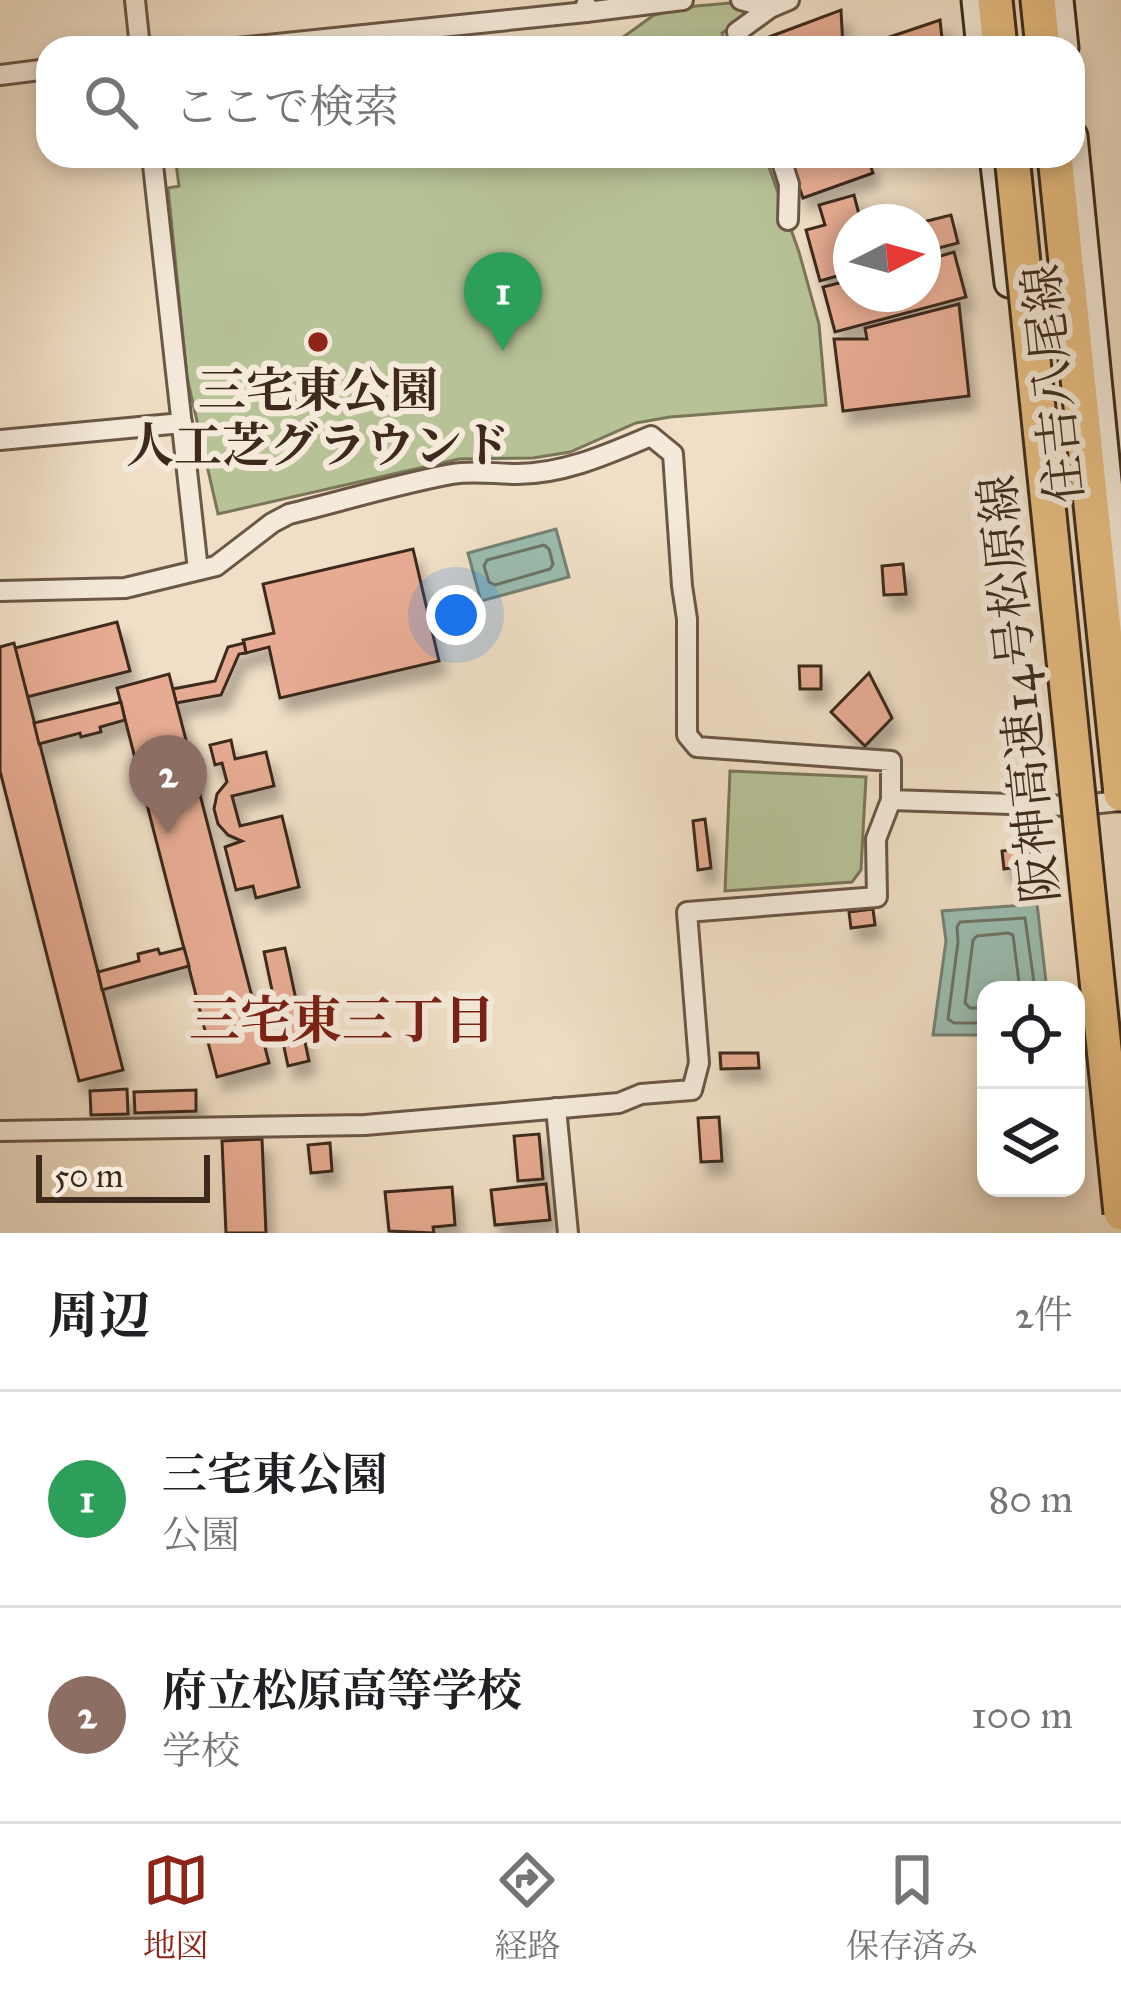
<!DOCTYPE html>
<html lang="ja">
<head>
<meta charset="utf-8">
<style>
	body { margin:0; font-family:"IM FELL Great Primer","Noto Serif JP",serif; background:#f2f2f2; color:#202124 }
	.controls { position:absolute; right:36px; bottom:36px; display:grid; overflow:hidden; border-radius:24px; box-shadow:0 6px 18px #0003 }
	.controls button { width:108px; height:108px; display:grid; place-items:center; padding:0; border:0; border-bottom:3px solid #e0e0e0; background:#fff; color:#202124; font:60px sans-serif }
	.compass { position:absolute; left:833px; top:204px; width:108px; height:108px; border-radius:50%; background:#fff; box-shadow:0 6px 18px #0003; rotate:84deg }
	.scale { position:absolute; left:36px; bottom:30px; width:174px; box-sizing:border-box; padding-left:12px; border:6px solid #3d2a1b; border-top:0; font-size:33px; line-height:42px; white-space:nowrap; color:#3d2a1b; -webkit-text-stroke:9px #f5eada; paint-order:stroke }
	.you { position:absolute; left:456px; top:615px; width:42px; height:42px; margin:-30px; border:9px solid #fff; border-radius:50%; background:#1a73e8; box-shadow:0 0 0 18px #1a73e833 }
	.badge { display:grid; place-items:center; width:78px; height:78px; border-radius:50%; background:#8f2418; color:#fff; font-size:39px; font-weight:700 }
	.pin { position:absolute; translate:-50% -99px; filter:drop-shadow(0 3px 6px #0008) }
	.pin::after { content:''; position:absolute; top:63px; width:42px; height:36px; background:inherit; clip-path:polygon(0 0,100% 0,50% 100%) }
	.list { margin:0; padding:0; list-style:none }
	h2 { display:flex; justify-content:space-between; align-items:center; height:156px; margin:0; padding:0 48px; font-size:51px }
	h2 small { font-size:39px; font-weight:400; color:#757577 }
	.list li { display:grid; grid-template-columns:78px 1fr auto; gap:36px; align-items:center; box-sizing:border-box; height:216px; padding:0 48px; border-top:3px solid #e0e0e0 }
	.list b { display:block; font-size:45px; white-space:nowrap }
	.list p { margin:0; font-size:39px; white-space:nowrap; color:#757577 }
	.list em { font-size:39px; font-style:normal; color:#757577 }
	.icon { flex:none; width:66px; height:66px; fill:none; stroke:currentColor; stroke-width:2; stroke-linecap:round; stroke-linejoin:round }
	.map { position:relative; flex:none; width:1121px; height:1233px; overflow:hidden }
	.search { position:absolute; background:#fff; box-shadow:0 6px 18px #0003; left:36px; right:36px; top:36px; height:132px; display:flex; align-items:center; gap:30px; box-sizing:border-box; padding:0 42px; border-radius:36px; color:#757577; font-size:45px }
	.sheet { height:588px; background:#fff }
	nav { display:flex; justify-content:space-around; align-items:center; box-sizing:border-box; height:168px; border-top:3px solid #e0e0e0; background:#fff; font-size:33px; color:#757577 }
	nav a { display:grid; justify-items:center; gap:6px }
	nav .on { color:#8f2418 }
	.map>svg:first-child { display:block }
</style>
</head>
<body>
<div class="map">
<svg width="1121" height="1233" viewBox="0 0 1121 1233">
	<defs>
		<filter id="shadow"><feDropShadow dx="7" dy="13" stdDeviation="6" flood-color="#0004"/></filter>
	</defs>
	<rect width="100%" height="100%" fill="#f0dfc6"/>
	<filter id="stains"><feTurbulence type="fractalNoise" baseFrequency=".00167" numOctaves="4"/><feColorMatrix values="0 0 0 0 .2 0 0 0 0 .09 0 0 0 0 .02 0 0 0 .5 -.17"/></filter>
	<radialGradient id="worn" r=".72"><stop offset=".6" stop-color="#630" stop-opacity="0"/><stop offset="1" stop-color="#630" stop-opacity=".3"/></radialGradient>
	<!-- green -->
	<g fill="#b7c297" stroke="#7a7659" stroke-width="3">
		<polygon points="730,3 754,11 722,33 727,48 608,48 654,15 696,6"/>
		<polygon points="175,156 403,156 385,163 443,156 765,156 799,252 819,324 826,405 670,417 636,423 570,452 533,458 459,459 218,514 187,377 168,188 179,186"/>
		<polygon points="730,771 866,777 861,870 852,882 725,891"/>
	</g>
	<!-- water -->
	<g fill="#9bbdb0" stroke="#758274" stroke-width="3">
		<polygon points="556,529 569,577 481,601 468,553"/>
		<polygon points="1037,904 1047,990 986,990 986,1035 933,1035 946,941 942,911"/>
	</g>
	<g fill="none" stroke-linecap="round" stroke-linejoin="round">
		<!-- shore -->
		<g stroke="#6c7466" stroke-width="3">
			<polygon points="544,545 549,549 553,564 550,569 495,585 489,582 484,566 487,560"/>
			<polyline points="986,1008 970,1008 965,1003 973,940 977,936 1008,933 1013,935 1020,990"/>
			<polyline points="986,1023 954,1023 948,1019 958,942 957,927 960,922 1025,918 1035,990"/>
		</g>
	</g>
	<!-- building -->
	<g fill="#e6ab92" stroke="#3d2a1b" stroke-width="3" filter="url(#shadow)">
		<polygon points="841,10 843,48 764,48 761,40"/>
		<polygon points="940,20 943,48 857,48"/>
		<polygon points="796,156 867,156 873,173 803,198 789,159"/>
		<polygon points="854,195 861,222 851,222 851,272 820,281 806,230 825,225 819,205"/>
		<polygon points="951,215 958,243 923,252 923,222"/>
		<polygon points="954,252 966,297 835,332 823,287 851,280 851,294 923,294 923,261"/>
		<polygon points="959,304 969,396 843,411 834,339 867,339 865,328"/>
		<polygon points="413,549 439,661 280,698 269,647 246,653 244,643 243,640 274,633 263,584"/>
		<polygon points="903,564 906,594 884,595 882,566"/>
		<polygon points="117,622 130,671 27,697 15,648"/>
		<polygon points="14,643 123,1070 79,1081 0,771 0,647"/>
		<polygon points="244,643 246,653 239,654 221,695 176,703 173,689 215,681 228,647"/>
		<polygon points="799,666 821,666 821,689 800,689"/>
		<polygon points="869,673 892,718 865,746 831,712"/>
		<polygon points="169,674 269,1063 217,1077 117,688"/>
		<polygon points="121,702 125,720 100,727 101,732 81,737 80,733 39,744 34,723"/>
		<polygon points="231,740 235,759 266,752 274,786 232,796 240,826 282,816 299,887 256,898 253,886 236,890 225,847 242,841 228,835 218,824 214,809 217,794 227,782 222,763 215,765 210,745"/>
		<polygon points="705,819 711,868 698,870 693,821"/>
		<polygon points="1028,848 1030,865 1004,869 1002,851"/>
		<polygon points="873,909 875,925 851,928 849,912"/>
		<polygon points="184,948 189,966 102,990 98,972 139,961 138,954 158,949 160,954"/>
		<polygon points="285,948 309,1061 288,1066 264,952"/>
		<polygon points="720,1053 758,1053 759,1068 721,1069"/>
		<polygon points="127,1089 128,1114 91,1115 90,1091"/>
		<polygon points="196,1090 196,1111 135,1113 134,1092"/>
		<polygon points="719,1117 722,1161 701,1162 698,1118"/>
		<polygon points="539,1134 543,1179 518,1181 514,1136"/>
		<polygon points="262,1139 266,1233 226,1233 222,1141"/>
		<polygon points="330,1143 332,1171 311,1173 308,1145"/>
		<polygon points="546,1184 550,1220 495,1225 491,1190"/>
		<polygon points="452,1187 455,1225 433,1227 434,1233 389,1231 385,1192"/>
	</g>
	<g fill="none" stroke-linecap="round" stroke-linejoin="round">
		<!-- minor casing -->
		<g stroke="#6a5746" stroke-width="24">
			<g id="minor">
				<polyline points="135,0 140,48"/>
				<polyline points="741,0 770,8"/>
				<polyline points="586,5 586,12 683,0"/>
				<polyline points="237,48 586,12"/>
				<polyline points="743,48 737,32 770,8 789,0"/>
				<polyline points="0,75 48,69"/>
				<polyline points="152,156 198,570"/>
				<polyline points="780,156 789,184 788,220"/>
				<polyline points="0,440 182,423"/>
				<path d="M0,591L125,588L216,566L272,523L289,514C343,501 397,484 452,474C474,470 495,474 517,474C564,474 608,454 651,436L673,454L682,586L687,619V735L697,747L891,761V800L1070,806L1121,801"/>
				<polyline points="556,1108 568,1233"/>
				<polyline points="0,1131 365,1125 619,1103 641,1094 692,1090 699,1063 687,912 877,897 876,839 891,800"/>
			</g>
		</g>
		<!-- secondary casing -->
		<g stroke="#3d2a1b" stroke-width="33">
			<g id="secondary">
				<polyline points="976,0 981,48"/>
				<polyline points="1059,0 1064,48"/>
				<polyline points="1073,136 1121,622"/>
				<polyline points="994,156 1009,283"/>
			</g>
		</g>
		<!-- motorway casing -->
		<g stroke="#3d2a1b" stroke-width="39">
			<g id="motorway">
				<polyline points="995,0 1000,48"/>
				<polyline points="1038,0 1043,48"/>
				<polyline points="1055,156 1121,794"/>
			</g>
		</g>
		<!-- minor -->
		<use href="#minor" stroke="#f5eada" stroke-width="18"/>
		<!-- secondary -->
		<use href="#secondary" stroke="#f5eada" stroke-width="27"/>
		<!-- motorway -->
		<use href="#motorway" stroke="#e8c083" stroke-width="33"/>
		<!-- motorway-bridge casing -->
		<g stroke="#3d2a1b" stroke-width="39" stroke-linecap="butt">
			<polyline id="motorway-bridge" points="1012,156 1121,1213"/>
		</g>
		<!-- motorway-bridge -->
		<use href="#motorway-bridge" stroke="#e8c083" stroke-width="33"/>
	</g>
	<!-- markers -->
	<circle fill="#8f2418" stroke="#f5eada" stroke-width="4.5" cx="318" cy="342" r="12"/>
	<g text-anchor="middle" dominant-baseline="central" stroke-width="12" stroke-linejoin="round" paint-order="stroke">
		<!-- street labels -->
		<g font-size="48" fill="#3d2a1b" stroke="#f5eada">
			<text transform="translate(1053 384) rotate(-96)">住吉八尾線</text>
			<text transform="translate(1019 689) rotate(-96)">阪神高速14号松原線</text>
		</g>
		<!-- poi labels -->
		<g font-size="48" font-weight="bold" fill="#3d2a1b" stroke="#f5eada">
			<text x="318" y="390">三宅東公園<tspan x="318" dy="55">人工芝グラウンド</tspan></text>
		</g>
		<!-- neighbourhood labels -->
		<g font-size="51" font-weight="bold" fill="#7a1f14" stroke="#f5eada">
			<text x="342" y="1021">三宅東三丁目</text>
		</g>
	</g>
	<rect width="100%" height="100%" filter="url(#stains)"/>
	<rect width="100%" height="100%" fill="url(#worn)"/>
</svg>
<div class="controls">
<button><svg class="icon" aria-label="locate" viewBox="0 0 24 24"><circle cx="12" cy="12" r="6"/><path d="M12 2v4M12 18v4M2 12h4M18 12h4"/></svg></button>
<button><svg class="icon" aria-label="layers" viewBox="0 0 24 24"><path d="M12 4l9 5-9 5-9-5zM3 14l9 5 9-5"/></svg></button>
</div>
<svg class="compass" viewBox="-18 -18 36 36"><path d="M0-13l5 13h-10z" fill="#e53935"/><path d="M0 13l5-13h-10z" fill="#757577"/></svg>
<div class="scale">50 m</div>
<div class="you"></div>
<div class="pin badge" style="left:503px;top:351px;background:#2e9e5b">1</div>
<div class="pin badge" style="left:168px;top:834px;background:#8d6e63">2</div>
<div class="search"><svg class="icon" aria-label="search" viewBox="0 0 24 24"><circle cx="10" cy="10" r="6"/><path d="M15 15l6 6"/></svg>ここで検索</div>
</div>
<section class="sheet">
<h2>周辺<small>2件</small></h2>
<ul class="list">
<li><span class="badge" style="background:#2e9e5b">1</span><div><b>三宅東公園</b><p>公園</p></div><em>80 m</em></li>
<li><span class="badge" style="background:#8d6e63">2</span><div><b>府立松原高等学校</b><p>学校</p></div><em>100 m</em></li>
</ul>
</section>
<nav>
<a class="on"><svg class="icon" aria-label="map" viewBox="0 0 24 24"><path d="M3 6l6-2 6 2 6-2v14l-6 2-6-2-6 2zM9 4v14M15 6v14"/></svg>地図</a>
<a><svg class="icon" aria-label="directions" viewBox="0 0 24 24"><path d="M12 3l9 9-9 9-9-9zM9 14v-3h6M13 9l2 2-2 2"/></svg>経路</a>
<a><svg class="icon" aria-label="saved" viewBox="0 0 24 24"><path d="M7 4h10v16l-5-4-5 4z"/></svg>保存済み</a>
</nav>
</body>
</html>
